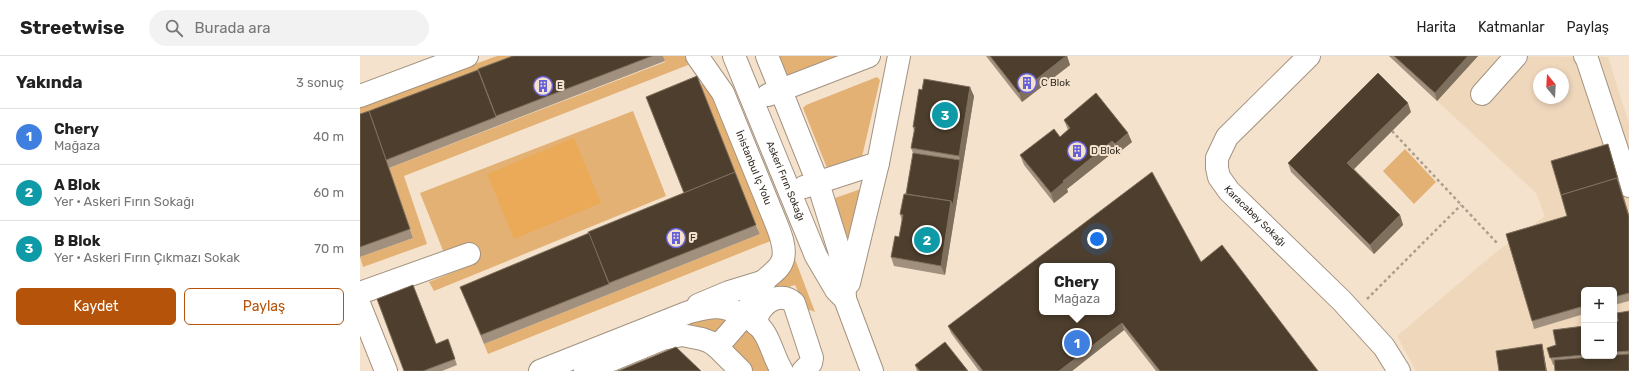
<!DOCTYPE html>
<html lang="tr">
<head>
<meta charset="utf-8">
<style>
	body { margin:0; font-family:Rubik,sans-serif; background:#f2f2f2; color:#222 }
	.controls { position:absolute; right:12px; bottom:12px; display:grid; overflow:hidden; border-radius:6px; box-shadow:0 2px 6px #0003 }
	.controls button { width:36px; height:36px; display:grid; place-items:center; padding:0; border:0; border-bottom:1px solid #e0e0e0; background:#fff; color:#222; font:20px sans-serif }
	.compass { position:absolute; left:1173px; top:12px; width:36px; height:36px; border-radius:50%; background:#fff; box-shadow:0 2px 6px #0003; rotate:342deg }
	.you { position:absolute; left:737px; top:183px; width:14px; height:14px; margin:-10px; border:3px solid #fff; border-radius:50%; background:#1a73e8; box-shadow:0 0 0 6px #1a73e833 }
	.badge { display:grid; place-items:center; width:26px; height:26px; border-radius:50%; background:#b45309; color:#fff; font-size:13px; font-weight:700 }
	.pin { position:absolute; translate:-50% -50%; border:2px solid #fff; box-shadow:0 1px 4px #0006 }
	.popup { position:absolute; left:679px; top:207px; width:76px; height:52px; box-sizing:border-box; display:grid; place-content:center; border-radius:6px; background:#fff; filter:drop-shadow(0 1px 3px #0005); font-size:13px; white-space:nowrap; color:#767676 }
	.popup b { font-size:15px; color:#222 }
	.popup::after { content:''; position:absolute; left:50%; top:100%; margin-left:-8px; border:8px solid transparent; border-top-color:#fff }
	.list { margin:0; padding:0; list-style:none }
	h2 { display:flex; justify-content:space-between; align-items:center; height:52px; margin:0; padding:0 16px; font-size:17px }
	h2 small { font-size:13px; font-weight:400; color:#767676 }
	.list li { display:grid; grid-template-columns:26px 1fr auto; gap:12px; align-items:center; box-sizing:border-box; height:56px; padding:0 16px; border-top:1px solid #e0e0e0 }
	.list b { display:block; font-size:15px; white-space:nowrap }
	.list p { margin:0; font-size:13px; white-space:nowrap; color:#767676 }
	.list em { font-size:13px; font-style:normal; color:#767676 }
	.actions { display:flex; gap:8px; padding:12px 16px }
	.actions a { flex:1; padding:9px 0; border:1px solid #b45309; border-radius:6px; text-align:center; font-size:14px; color:#b45309 }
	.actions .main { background:#b45309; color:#fff }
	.icon { flex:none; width:22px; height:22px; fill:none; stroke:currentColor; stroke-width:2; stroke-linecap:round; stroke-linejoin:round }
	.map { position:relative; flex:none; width:1269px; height:315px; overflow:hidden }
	header { display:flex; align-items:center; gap:24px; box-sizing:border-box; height:56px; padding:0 20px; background:#fff; border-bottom:1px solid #e0e0e0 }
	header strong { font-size:19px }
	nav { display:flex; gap:22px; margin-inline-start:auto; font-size:14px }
	.search { width:280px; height:36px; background:#f2f2f2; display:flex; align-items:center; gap:10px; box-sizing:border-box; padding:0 14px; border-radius:22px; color:#767676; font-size:15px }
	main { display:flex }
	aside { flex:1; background:#fff }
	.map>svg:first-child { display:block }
</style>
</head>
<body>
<header>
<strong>Streetwise</strong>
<div class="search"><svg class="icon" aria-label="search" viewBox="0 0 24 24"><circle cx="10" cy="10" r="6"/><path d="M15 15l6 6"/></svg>Burada ara</div>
<nav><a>Harita</a><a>Katmanlar</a><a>Paylaş</a></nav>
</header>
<main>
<aside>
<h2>Yakında<small>3 sonuç</small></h2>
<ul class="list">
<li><span class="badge" style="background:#3f7fe0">1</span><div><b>Chery</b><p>Mağaza</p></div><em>40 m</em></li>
<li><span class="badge" style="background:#0f9aa8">2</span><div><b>A Blok</b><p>Yer · Askeri Fırın Sokağı</p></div><em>60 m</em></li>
<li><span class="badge" style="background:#0f9aa8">3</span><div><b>B Blok</b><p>Yer · Askeri Fırın Çıkmazı Sokak</p></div><em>70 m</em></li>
</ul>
<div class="actions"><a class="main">Kaydet</a><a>Paylaş</a></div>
</aside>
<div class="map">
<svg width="1269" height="315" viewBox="0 0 1269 315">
	<rect width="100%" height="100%" fill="#f4e2cd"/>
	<!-- built -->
	<path fill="#efd7bc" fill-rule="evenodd" d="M1029,0L1248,1L1269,68V315H1056L1037,280L1136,196L1185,160L1176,137ZM1179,18H1203V42H1179ZM1224,234H1254V300H1224Z"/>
	<!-- green -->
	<g fill="#e3b174">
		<polygon points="137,0 182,0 0,68 0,50"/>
		<polygon points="303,0 325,0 328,9 44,120 67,188 3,211 0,201 53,182 29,112 305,6"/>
		<polygon points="417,0 488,0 425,25"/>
		<polygon points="517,21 520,24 501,105 469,117 443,52 446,49"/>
		<polygon points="350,25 413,184 128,298 124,288 400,178 340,29"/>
		<polygon points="273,55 306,140 74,235 69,226 114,208 106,187 84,197 60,137"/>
		<polygon points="1045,93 1076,126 1054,148 1023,115"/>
		<polygon points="501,133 488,187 475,142"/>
		<polygon points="430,190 455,256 447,253 435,229 412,236 414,225"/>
		<polygon points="336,258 372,262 359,284 307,268"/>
		<polygon points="381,274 389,276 394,280 411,315 394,315 372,295 370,290"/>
	</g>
	<!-- water -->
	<polygon fill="#ebaa57" points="214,82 241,147 154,183 127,118"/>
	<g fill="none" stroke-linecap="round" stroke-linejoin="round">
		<!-- minor casing -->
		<g stroke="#a3927f" stroke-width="24">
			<g id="minor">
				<path id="s1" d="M337,0L363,37L416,167C420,177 426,191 423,203C420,214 410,218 403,226C395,237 391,250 383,261C375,271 366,281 357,291"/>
				<path id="s2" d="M374,0L456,200L476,234L485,243"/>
				<polyline points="407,0 458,127 479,194 484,218 485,243 512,315"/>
				<path id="s3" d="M949,0L867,81L857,102V112L859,121L869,135L982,245L1024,291L1039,315"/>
				<polyline points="1225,0 1227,3 1269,130"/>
				<polyline points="1122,38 1156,0"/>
				<polyline points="408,39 509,0"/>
				<polyline points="0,40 107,0"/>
				<polyline points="444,131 518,107"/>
				<polyline points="489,227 518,107 539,0"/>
				<polyline points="0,237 109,198"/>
				<polyline points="338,249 369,236 405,225"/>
				<polyline points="0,250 26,315"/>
				<path d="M396,268C396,250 419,233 434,247L452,302L451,307L443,315"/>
				<path d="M180,315L329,256C339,254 348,251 357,251C373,252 397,264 405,278C412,290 415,304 422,315"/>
				<polyline points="225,315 302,283 322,279 342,283 350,286 357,291 381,315"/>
			</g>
		</g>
		<!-- path -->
		<g stroke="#ac9e8e" stroke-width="2.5" stroke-dasharray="3 3" stroke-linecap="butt">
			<polyline points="1032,75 1137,187"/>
			<polyline points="1007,243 1101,149"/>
		</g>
		<!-- minor -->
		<use href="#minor" stroke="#fff" stroke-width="22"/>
	</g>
	<!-- wall -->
	<g fill="#a0907d">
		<polygon points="153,0 303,0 305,5 29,112 26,104 53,182 0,201 0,58 9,56"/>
		<polygon points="626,0 707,0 710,9 662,46"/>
		<polygon points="1029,0 1118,0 1077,45"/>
		<polygon points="614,40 585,219 534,210 531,201 539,181 542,165 540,158 546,138 553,97 551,92 554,75 553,71"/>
		<polygon points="1051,56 994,113 1040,159 1043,169 1014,198 931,116 928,107"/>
		<polygon points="704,64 772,86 758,97 756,94 707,133 708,136 694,147 664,109 660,99 700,81 708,74"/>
		<polygon points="1250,95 1269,159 1269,245 1254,249 1254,234 1224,234 1224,258 1174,273 1172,265"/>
		<polygon points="396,169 400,178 124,288 100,231"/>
		<polygon points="841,206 958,315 796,315 764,274 712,315 619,315 591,277 588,270"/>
		<polygon points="1269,255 1269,315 1193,309 1187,292 1196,289 1224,270 1224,300 1254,300 1254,266 1258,265"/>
		<polygon points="88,283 97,309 82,315 44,315 76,288"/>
		<polygon points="555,309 608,315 557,315"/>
	</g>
	<!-- shaded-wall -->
	<g fill="#7f6f5d">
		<polygon points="706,0 707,0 710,9 662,46 659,37"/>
		<polygon points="1108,0 1118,0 1077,45 1075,37"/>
		<polygon points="610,31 614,40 585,219 581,210 591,145 600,104 599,100"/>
		<polygon points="1048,47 1051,56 991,116 987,107"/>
		<polygon points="768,77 772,86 758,97 755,88"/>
		<polygon points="752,85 756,94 707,133 708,136 694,147 691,137 703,125"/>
		<polygon points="1248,88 1269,159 1269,161"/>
		<polygon points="1040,159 1043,169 1014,198 1010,189"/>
		<polygon points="762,267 764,274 712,315 699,315"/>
		<polygon points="1182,288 1183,293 1187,315 1186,315"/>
	</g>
	<!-- building -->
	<g fill="#4d3e2d" stroke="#7f6f5d" fill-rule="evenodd">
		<polygon points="153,0 292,0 136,60 118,13"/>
		<polygon points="630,0 706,0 659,37"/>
		<polygon points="1034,0 1108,0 1075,37"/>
		<polygon points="118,14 136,61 26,104 9,55"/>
		<polygon points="1018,17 1048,47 987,107 1040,159 1010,189 928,107"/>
		<polygon points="337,20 375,116 324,137 286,41"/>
		<polygon points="564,23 610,31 599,100 551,92 555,71 553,71 559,33 562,34"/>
		<polygon points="736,37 768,77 755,88 752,85 703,125 704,126 691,137 660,99 694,73 700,81 710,72 704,64"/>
		<polygon points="9,55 50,173 0,191 0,58"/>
		<polygon points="1248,88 1258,123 1257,122 1201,139 1191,105"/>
		<polygon points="553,97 600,104 593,149 591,145 546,138"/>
		<polygon points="375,116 396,169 249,227 228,176"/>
		<path d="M792,116L841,206L862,189L958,315H800L762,267L699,315H623L588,270ZM682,210H752V256H682Z"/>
		<polygon points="1257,122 1269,161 1269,237 1254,241 1254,234 1224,234 1224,250 1172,265 1146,178 1207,160 1201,139"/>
		<polygon points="544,138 591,145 581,210 531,201 535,180 539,181 543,159 540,158"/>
		<polygon points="229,177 249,228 121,279 100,231"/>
		<polygon points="53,229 76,288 88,283 95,303 63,315 44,315 17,243"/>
		<polygon points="1269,255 1269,295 1254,296 1254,266 1258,265 1257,257"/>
		<polygon points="1224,270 1224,299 1190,302 1187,292 1196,289 1193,274"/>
		<polygon points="585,286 608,315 560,315 555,309"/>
		<polygon points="1182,288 1186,315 1139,315 1136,295"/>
		<polygon points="316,291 341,315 258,315"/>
		<polygon points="1269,298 1269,315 1195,315 1194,304 1244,300 1254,300 1254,299"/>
	</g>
	<!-- icons -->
	<defs>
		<g id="building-ring" transform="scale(1)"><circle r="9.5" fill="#f4e2cd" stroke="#6660d9" stroke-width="1.5"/><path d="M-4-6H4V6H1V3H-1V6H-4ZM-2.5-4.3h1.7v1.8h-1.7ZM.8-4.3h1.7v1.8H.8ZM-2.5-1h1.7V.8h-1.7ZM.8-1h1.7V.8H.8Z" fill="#6660d9"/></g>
	</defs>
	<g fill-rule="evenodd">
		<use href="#building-ring" x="667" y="27"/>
		<use href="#building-ring" x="183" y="30"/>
		<use href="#building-ring" x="717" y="95"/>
		<use href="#building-ring" x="316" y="182"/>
	</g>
	<g text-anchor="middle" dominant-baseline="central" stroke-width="4" stroke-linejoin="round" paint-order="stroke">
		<!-- poi labels -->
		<g font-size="10" fill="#342d25" stroke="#f4e2cd" text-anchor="start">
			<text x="681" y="27">C Blok</text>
			<text x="197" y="30">E</text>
			<text x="731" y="95">D Blok</text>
			<text x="330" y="182">F</text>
		</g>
		<!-- street labels -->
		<g font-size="10" fill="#342d25" stroke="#f4e2cd">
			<text stroke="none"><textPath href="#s1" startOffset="126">İnistanbul İç Yolu</textPath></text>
			<text stroke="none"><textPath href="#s2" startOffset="135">Askeri Fırın Sokağı</textPath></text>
			<text stroke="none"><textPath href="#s3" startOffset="211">Karacabey Sokağı</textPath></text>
		</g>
	</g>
</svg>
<div class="controls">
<button>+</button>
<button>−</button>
</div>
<svg class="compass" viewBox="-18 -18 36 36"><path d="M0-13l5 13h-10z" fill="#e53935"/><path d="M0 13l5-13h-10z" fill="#767676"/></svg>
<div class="you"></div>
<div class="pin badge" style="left:717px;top:287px;background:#3f7fe0">1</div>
<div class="popup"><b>Chery</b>Mağaza</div>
<div class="pin badge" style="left:567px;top:184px;background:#0f9aa8">2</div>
<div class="pin badge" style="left:585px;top:59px;background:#0f9aa8">3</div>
</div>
</main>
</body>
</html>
